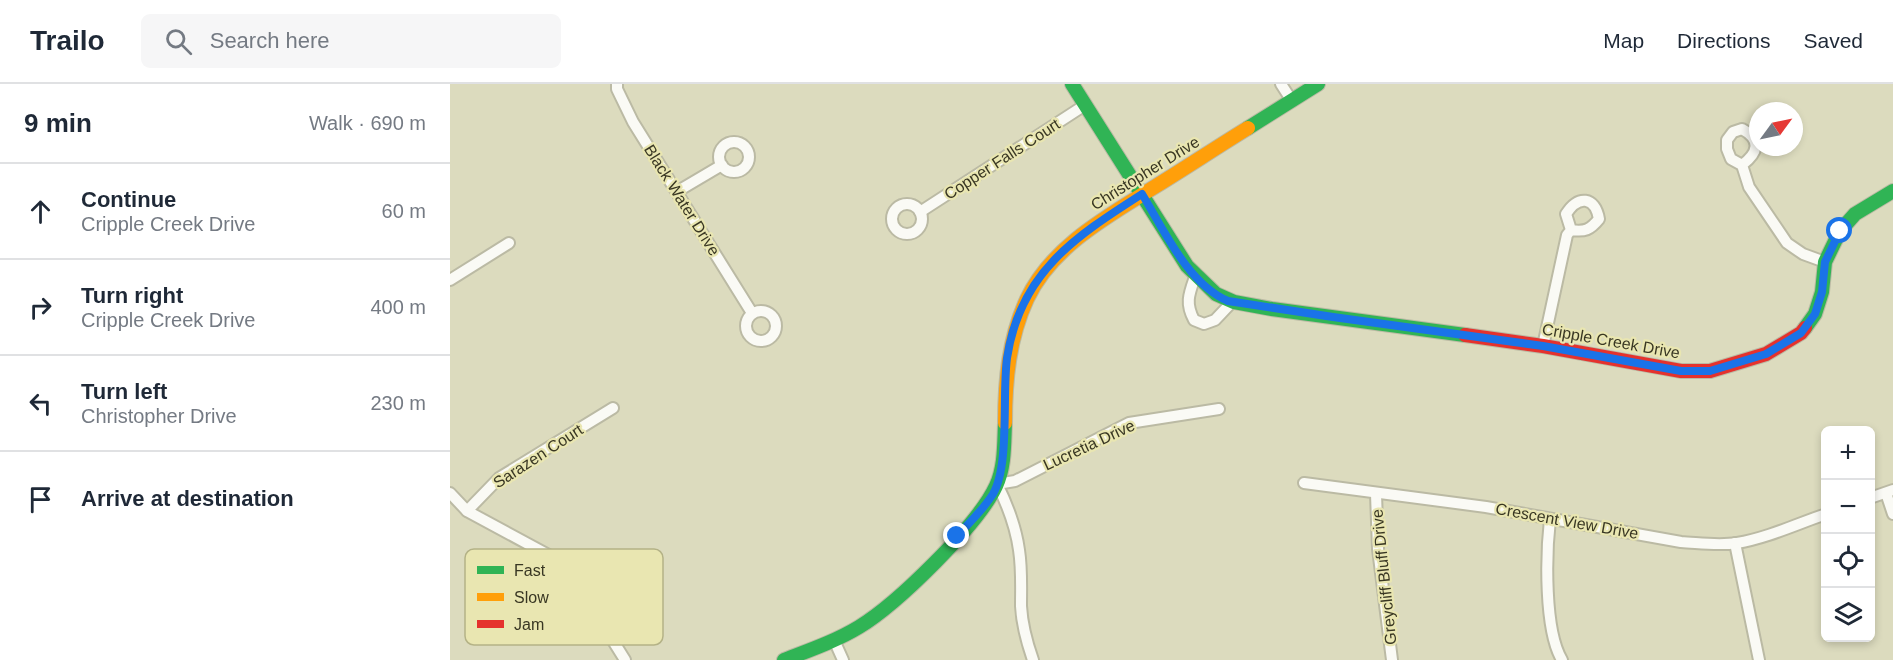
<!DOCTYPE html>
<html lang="en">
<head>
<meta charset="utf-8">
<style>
	body { margin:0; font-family:Arial,sans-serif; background:#f6f6f7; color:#1f2937 }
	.controls { position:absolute; right:18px; bottom:18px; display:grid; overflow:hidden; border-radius:9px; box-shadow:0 3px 9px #0003 }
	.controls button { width:54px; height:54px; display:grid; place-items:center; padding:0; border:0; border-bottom:2px solid #e0e1e3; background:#fff; color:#1f2937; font:30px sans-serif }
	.compass { position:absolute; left:1299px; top:18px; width:54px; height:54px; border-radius:50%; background:#fff; box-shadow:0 3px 9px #0003; rotate:57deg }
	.stop { position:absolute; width:18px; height:18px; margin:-14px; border:4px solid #1a73e8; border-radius:50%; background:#fff }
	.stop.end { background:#1a73e8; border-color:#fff; box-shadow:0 2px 6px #0008 }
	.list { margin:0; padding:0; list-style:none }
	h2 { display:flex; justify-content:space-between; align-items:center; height:78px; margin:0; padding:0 24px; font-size:26px }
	h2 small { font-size:20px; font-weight:400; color:#747a83 }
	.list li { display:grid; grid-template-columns:39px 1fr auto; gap:18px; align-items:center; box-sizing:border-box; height:96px; padding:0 24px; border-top:2px solid #e0e1e3 }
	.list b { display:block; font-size:22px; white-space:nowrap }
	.list p { margin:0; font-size:20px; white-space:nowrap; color:#747a83 }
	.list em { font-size:20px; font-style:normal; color:#747a83 }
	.icon { flex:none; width:33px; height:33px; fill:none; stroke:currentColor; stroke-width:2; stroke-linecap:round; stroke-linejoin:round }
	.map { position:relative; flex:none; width:1443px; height:576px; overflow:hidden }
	header { display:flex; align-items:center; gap:36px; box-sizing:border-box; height:84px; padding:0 30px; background:#fff; border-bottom:2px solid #e0e1e3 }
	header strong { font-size:28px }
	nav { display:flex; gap:33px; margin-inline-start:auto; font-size:21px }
	.search { width:420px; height:54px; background:#f6f6f7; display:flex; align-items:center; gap:15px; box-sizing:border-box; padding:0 21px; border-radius:9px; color:#747a83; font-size:22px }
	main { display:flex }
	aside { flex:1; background:#fff }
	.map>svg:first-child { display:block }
</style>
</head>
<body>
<header>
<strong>Trailo</strong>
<div class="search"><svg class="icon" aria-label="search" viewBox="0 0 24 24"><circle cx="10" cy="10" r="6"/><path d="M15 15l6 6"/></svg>Search here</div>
<nav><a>Map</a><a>Directions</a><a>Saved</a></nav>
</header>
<main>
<aside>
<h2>9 min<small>Walk · 690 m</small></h2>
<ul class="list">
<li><svg class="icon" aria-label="ahead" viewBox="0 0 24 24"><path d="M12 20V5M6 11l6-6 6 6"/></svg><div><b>Continue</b><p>Cripple Creek Drive</p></div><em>60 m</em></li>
<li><svg class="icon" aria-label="right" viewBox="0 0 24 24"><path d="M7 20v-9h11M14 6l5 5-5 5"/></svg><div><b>Turn right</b><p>Cripple Creek Drive</p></div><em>400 m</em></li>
<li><svg class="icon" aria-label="left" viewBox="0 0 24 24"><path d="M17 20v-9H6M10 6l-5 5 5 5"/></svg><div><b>Turn left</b><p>Christopher Drive</p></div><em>230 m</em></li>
<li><svg class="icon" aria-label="arrive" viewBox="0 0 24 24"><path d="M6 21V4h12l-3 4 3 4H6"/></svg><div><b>Arrive at destination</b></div></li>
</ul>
</aside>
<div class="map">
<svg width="1443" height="576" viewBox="0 0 1443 576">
	<rect width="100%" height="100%" fill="#dcdbbe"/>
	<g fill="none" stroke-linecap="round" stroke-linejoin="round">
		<!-- street casing -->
		<g stroke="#bbbaa4" stroke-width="14">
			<g id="street">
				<polyline points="167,0 167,5 183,38 302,229"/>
				<polyline points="831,0 842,17"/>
				<circle cx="284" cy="73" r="15"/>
				<path d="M1292,81C1308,69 1312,56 1292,45L1283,48L1277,56V65L1281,75L1292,81L1299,103L1337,159L1353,170L1375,178"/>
				<polyline points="228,107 272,81"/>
				<circle cx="457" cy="135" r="15"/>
				<polyline points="470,128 635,21"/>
				<path d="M745,193C739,210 735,219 744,236L754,240L765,236L782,218"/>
				<polyline points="0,196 59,159"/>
				<circle cx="311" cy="242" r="15"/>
				<path d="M1093,262L1117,151L1121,146C1135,148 1140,146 1149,135C1145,112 1128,111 1116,130L1121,146"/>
				<path d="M854,399L1036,423L1231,458C1250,459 1268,462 1287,459C1317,454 1347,440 1376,430"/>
				<polyline points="0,409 17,427 115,480 175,576"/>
				<polyline points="1436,409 1443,430"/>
				<polyline points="926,410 928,465 942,576"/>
				<polyline points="1420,414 1443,406"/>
				<polyline points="17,427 49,394 163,324"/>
				<path d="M1100,435C1096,470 1094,546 1112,576"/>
				<polyline points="1285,459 1309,576"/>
				<polyline points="384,556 393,576"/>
				<path d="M583,576C577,559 572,540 571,522C571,503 572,485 569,466C566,444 557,420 547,400L565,397L679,339L769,325"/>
			</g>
		</g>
		<!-- fast casing -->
		<g stroke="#bbbaa4" stroke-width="16">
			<g id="fast">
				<polyline points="622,0 737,182 766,210 784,218 822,225 1015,251"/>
				<polyline points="798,44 868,0"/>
				<polyline points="1355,244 1365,230 1372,208 1375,178 1390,147 1405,130 1443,107"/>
				<path d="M334,576C360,566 386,557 409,543C447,520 528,441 546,402C555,383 554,360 555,339"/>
			</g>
		</g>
		<!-- slow casing -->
		<g stroke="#bbbaa4" stroke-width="16">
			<path id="slow" d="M555,339C555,296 559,254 577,215C602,162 658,132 706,102C737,83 767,63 798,44"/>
		</g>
		<!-- jam casing -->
		<g stroke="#bbbaa4" stroke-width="16">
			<polyline id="jam" points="1015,251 1093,262 1231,287 1260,287 1316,270 1351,249 1355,244"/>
		</g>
		<!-- street -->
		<use href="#street" stroke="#fafaf5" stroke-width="10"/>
		<!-- fast -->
		<use href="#fast" stroke="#30b455" stroke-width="14"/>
		<!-- slow -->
		<use href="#slow" stroke="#ff9f0a" stroke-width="14"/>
		<!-- jam -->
		<use href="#jam" stroke="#e5322d" stroke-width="14"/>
	</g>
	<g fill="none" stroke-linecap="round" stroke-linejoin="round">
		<!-- route -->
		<path stroke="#1a73e8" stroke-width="8" d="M507,452C519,439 533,426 543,410C560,381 552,310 557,274C570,188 625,153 692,110C714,146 738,200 778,217L883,233L1093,262L1231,287H1260L1316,270L1351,249L1365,230L1372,208L1375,178L1390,147"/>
	</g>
	<g text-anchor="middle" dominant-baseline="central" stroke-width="4.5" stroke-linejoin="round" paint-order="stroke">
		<!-- street labels -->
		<g font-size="16" fill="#393723" stroke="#e9e6b1">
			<text transform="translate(552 75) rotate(-33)">Copper Falls Court</text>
			<text transform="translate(695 89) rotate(-32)">Christopher Drive</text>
			<text transform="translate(232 116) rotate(58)">Black Water Drive</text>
			<text transform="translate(1161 257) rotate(10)">Cripple Creek Drive</text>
			<text transform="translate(639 361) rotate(-25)">Lucretia Drive</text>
			<text transform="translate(88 372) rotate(-33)">Sarazen Court</text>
			<text transform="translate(1117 437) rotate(10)">Crescent View Drive</text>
			<text transform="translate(934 493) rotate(-96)">Greycliff Bluff Drive</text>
		</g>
	</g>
	<!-- legend -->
	<rect x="15" y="465" width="198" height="96" rx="9" fill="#e9e6b1" stroke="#b4b286" stroke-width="1.5"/>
	<rect x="27" y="482" width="27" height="8" fill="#30b455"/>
	<rect x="27" y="509" width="27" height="8" fill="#ff9f0a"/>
	<rect x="27" y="536" width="27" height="8" fill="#e5322d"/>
	<g font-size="16" fill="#393723">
		<text x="64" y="492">Fast</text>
		<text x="64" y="519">Slow</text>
		<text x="64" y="546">Jam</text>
	</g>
</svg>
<div class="controls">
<button>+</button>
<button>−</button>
<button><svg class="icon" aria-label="locate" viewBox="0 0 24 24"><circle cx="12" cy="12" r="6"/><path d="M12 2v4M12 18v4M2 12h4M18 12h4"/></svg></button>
<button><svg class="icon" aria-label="layers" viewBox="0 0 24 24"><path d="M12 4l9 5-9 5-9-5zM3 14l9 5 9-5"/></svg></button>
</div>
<svg class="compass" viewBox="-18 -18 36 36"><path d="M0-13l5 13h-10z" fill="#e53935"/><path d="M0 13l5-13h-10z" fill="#747a83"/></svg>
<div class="stop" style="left:1390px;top:147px"></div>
<div class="stop end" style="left:507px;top:452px"></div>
</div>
</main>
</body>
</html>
